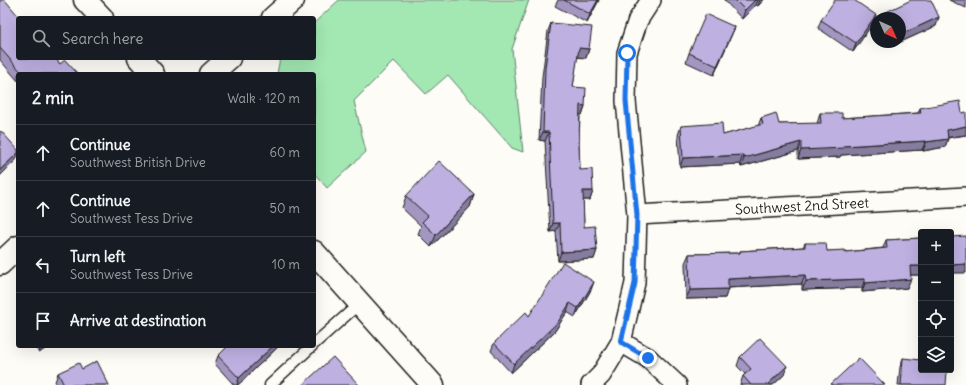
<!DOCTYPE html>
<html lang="en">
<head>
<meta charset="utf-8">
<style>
	body { margin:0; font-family:Delius,sans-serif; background:#242831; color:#f1f3f6 }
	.controls { position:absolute; right:12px; bottom:12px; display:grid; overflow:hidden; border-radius:4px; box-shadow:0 4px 16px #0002 }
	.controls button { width:36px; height:36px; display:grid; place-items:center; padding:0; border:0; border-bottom:1px solid #363941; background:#171b24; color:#f1f3f6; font:20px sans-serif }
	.compass { position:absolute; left:870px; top:12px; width:36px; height:36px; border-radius:50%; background:#171b24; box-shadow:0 4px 16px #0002; rotate:135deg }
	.stop { position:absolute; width:12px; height:12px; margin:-9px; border:3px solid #1a73e8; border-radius:50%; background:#fff }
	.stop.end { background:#1a73e8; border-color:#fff; box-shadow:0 1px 4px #0008 }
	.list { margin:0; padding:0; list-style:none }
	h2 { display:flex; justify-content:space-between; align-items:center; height:52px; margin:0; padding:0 16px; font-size:17px }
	h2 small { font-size:13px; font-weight:400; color:#9ea1a6 }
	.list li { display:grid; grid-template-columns:26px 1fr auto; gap:12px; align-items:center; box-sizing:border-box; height:56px; padding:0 16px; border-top:1px solid #363941 }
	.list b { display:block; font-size:15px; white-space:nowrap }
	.list p { margin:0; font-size:13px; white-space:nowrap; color:#9ea1a6 }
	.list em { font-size:13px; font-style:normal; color:#9ea1a6 }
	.icon { flex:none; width:22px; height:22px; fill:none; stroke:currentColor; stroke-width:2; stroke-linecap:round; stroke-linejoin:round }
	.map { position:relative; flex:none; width:966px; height:385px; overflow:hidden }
	.search { position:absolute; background:#171b24; box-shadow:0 4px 16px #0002; left:16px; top:16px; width:300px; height:44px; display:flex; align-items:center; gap:10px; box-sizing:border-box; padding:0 14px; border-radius:4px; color:#9ea1a6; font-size:15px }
	.panel { position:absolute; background:#171b24; box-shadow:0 4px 16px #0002; left:16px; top:72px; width:300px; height:276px; border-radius:4px }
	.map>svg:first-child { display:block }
</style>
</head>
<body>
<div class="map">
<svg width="966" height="385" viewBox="0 0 966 385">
	<rect width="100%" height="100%" fill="#fdfcf7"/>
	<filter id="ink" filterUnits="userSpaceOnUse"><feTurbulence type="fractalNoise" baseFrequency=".025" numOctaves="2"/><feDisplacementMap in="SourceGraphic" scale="8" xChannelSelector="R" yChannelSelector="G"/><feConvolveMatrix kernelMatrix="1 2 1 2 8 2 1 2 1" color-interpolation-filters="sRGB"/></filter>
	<g filter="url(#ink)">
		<!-- green -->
		<polygon fill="#a3e7b3" stroke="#608268" points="339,0 529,0 512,49 523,152 512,148 448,75 426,94 394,61 354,101 366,152 327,188 314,173 314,74 277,74 280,58 314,58 314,23"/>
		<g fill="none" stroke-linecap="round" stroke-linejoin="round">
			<!-- lane casing -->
			<g stroke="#1c1c1c" stroke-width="13">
				<g id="lane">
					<polyline points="314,344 360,303"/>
					<polyline points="270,385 312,346"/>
				</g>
			</g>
			<!-- street casing -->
			<g stroke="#1c1c1c" stroke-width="22">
				<g id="street">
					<polyline points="651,0 638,20 627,53 626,101 637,215 635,283 621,342 648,358 677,385"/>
					<polyline points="637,215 966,197"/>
					<polyline points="591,385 601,375 621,342"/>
				</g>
			</g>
			<!-- secondary casing -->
			<g stroke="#1c1c1c" stroke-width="25">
				<g id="secondary">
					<polyline points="85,0 102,18"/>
					<polyline points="273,18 293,0"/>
					<polyline points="139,58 153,74"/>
					<polyline points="211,74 229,58"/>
					<polyline points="314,252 433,385"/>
					<polyline points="0,264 18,247"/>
				</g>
			</g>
			<!-- lane -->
			<use href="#lane" stroke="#fdfcf7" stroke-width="10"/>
			<!-- street -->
			<use href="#street" stroke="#fdfcf7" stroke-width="19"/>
			<!-- secondary -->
			<use href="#secondary" stroke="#fdfcf7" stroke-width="22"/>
		</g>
		<!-- wall -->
		<g fill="#a397c2" stroke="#1c1c1c">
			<polygon points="0,0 60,64 78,74 18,74 18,81 0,60"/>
			<polygon points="558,0 599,0 587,23 555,6"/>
			<polygon points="724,0 764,0 758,6 756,5 742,19"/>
			<polygon points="949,0 966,0 966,8"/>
			<polygon points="886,12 939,17 936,26 894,45 893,42 900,42 900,18 884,18"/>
			<polygon points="876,15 873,23 853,52 818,28 821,20"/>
			<polygon points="551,23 589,49 586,58 577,57 573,87 585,106 582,115 580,114 579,144 580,170 593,191 590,200 583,200 584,227 597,250 594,259 558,261 556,231 550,232 545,141 539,140 542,77 548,31"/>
			<polygon points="735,27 731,36 714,75 686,62 689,53"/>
			<polygon points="920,108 966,135 948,138 945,147 923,151 922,150 841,155 840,157 798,159 798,151 741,167 740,164 680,167 678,135 681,126 723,135 758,126 761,118 779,124 817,124 820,113 842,118 918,113"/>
			<polygon points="474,194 470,207 431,247 418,234 421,226 402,208 406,196"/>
			<polygon points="921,238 921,275 910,275 907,288 862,292 862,288 802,290 802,284 728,288 725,298 686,299 685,263 689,254 739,253 740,251 803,247 805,243 827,251 845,252 883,248 886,240"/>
			<polygon points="591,290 575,317 567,312 555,331 511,373 491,351 494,343 529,316"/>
			<polygon points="34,346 49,346 39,353"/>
			<polygon points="279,346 238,385 234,385 215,364 218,356"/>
			<polygon points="740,357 784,375 773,385 740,385 743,376 745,374 737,366"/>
			<polygon points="903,358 946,385 898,385 900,367"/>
			<polygon points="82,369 109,385 56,385 55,382 58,373"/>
		</g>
		<!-- shaded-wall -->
		<g fill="#857b9e" stroke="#1c1c1c">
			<polygon points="598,0 599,0 587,23 590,14"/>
			<polygon points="755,0 758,0 756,5 742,19 745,10"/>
			<polygon points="760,0 764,0 758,6"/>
			<polygon points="876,15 873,23 853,52 856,43"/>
			<polygon points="939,17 936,26 894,45 896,42 900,42 900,35"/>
			<polygon points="735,27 731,36 714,75 717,66"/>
			<polygon points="579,48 589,49 586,58 575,57"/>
			<polygon points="580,105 585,106 582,115 577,114"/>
			<polygon points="966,126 966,135 943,138 947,130"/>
			<polygon points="543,132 549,132 545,141 539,140"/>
			<polygon points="948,139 945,147 923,151 926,142"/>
			<polygon points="926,141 922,150 841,155 840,157 798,159 801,150 843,146"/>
			<polygon points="801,142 798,151 741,167 744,158"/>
			<polygon points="18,153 18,156 16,160 0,176 0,170"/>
			<polygon points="743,155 740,164 680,167 683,158"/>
			<polygon points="583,191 593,191 590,200 580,200"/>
			<polygon points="474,194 470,207 431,247 436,235"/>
			<polygon points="553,223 560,223 556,231 550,232"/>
			<polygon points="597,250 594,259 558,261 561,252"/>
			<polygon points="966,264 966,273 951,273 951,265"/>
			<polygon points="910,266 921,266 921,275 906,275"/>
			<polygon points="805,275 802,284 725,288 728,279"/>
			<polygon points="865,279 862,288 802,290 806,281"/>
			<polygon points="911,279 907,288 862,292 865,283"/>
			<polygon points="594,282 591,290 575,317 578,308"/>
			<polygon points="728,289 725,298 686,299 690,290"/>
			<polygon points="570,303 567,312 555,331 511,373 514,364"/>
			<polygon points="41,346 49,346 39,353"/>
			<polygon points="273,346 279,346 238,385 237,385 239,378"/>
			<polygon points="787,366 784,375 773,385 767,385"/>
		</g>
		<!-- building -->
		<g fill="#beb0e1" stroke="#1c1c1c">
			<polygon points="0,0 5,0 20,18 18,18 18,58 55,58 60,64 65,60 78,74 23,74 0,48"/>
			<polygon points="564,0 598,0 590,14"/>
			<polygon points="735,0 755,0 745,10"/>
			<polygon points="835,0 854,0 876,15 856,43 821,20"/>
			<polygon points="911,0 931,0 939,17 900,35 900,18 889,18 886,12"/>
			<polygon points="706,14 735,27 717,66 689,53"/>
			<polygon points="551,23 592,27 589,49 579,48 573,87 586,88 585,106 580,105 579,144 580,170 592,169 593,191 583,191 584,227 595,226 597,250 561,252 560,223 553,223 549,132 543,132 545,68"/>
			<polygon points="960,101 962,113 966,112 966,126 947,130 948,139 926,142 926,141 843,146 844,148 801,150 801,142 744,158 743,155 683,158 681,126 722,123 723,135 763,124 761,118 776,113 779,124 821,123 820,113 842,113 842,118 921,113 920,108"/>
			<polygon points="1,131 18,150 18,153 0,170 0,132"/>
			<polygon points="439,161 474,194 436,235 422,222 428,216 406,196"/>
			<polygon points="966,236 966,264 951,265 951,237"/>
			<polygon points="921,238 921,266 910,266 911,279 865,283 865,279 806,281 805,275 728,279 728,289 690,290 689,254 740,253 740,251 805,247 805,243 826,243 827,251 845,250 845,252 887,248 886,240"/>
			<polygon points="563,262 594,282 578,308 570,303 558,322 514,364 494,343 526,312 529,316"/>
			<polygon points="760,338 787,366 767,385 751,385 743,376 751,369 740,357"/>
			<polygon points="228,346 273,346 239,378 218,356"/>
			<polygon points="333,357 359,385 302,385"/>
			<polygon points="859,358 885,385 832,385 831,384"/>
			<polygon points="903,358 921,360 921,370 947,370 946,385 901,385"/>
			<polygon points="97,361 109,385 64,385 58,373 79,363 82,369"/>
		</g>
	</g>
	<g fill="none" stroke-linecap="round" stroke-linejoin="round" filter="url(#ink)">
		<!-- route -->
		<polyline stroke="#1a73e8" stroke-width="5" points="627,53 626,101 637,215 635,283 621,342 648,358"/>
	</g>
	<g text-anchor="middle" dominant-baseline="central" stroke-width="3.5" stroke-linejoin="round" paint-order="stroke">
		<!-- street labels -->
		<g font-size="14" fill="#1c1c1c" stroke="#fdfcf7">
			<text transform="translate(802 206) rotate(-3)">Southwest 2nd Street</text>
		</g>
	</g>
</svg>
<div class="controls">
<button>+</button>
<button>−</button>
<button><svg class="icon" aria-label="locate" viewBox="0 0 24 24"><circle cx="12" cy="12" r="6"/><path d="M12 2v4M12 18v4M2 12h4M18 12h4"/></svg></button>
<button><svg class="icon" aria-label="layers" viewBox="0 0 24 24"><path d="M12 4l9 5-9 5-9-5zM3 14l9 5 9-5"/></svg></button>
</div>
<svg class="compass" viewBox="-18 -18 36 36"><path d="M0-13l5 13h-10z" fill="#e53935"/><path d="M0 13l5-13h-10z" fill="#9ea1a6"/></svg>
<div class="stop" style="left:627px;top:53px"></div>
<div class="stop end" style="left:648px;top:358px"></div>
<div class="search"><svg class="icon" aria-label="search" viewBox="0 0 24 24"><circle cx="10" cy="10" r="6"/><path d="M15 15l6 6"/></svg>Search here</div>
<section class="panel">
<h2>2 min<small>Walk · 120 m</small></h2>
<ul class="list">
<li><svg class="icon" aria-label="ahead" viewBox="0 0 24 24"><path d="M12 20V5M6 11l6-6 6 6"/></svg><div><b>Continue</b><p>Southwest British Drive</p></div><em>60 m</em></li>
<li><svg class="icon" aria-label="ahead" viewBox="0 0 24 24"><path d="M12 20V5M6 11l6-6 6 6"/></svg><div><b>Continue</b><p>Southwest Tess Drive</p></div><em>50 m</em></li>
<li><svg class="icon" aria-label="left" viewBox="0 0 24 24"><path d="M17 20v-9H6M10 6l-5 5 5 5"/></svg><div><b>Turn left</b><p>Southwest Tess Drive</p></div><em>10 m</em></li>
<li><svg class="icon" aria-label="arrive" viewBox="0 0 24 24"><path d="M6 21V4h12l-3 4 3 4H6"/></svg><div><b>Arrive at destination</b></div></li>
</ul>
</section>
</div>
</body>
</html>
